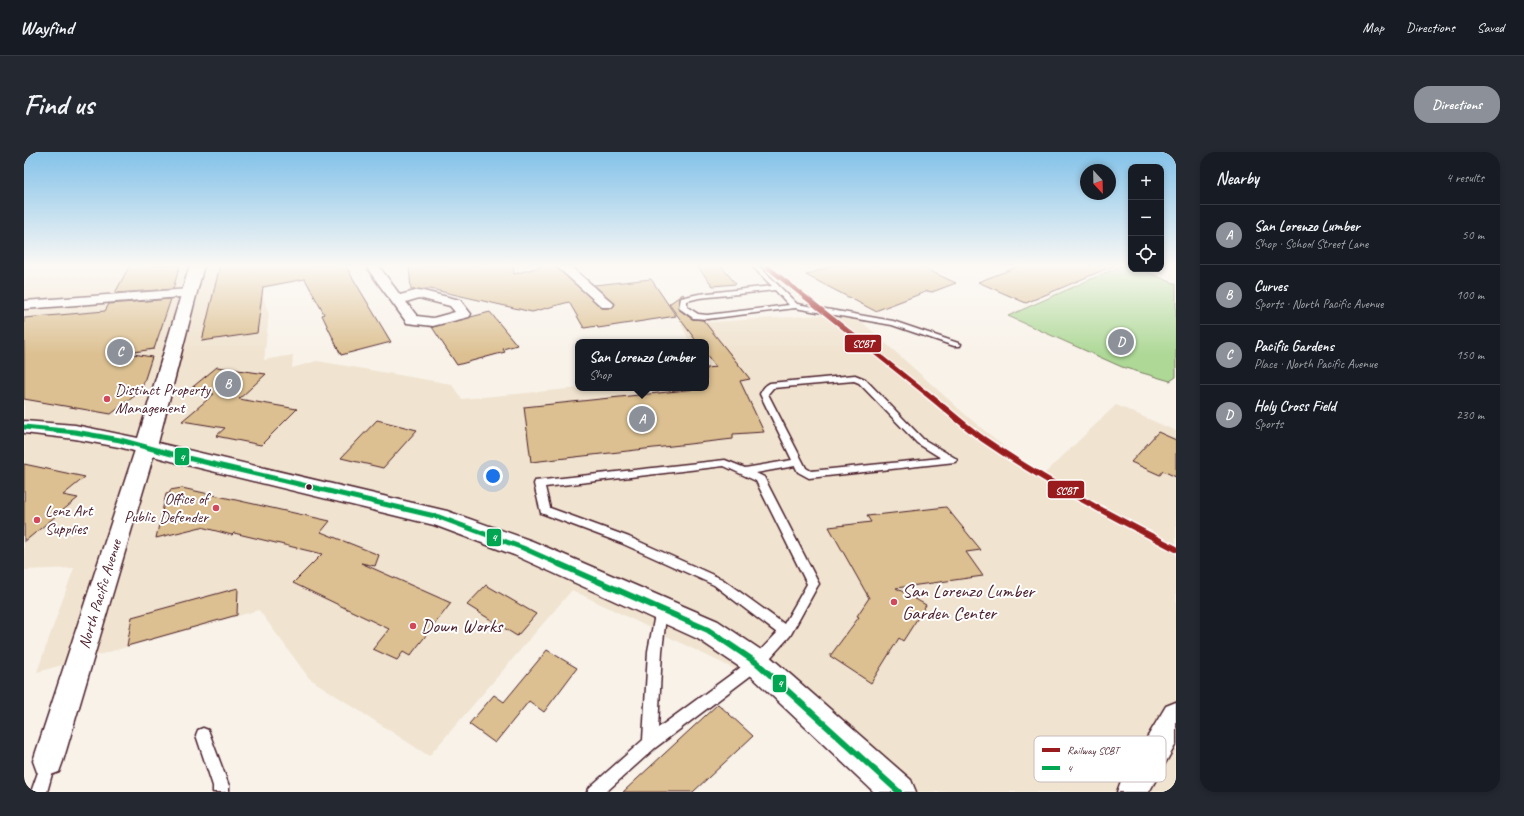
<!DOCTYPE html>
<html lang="en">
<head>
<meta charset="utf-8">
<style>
	body { margin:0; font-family:Caveat,sans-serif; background:#242831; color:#f1f3f6 }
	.controls { position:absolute; right:12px; top:12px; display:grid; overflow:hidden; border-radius:8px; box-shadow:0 2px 6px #0003 }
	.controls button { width:36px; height:36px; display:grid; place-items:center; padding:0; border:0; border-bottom:1px solid #363941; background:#171b24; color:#f1f3f6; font:20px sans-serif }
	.compass { position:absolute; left:1056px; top:12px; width:36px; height:36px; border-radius:50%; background:#171b24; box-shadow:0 2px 6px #0003; rotate:158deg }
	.you { position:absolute; left:469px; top:324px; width:14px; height:14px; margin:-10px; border:3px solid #fff; border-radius:50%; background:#1a73e8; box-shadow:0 0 0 6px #1a73e833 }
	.badge { display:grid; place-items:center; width:26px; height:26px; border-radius:50%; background:#8c9099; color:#fff; font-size:13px; font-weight:700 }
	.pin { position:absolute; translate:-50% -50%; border:2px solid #fff; box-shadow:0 1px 4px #0006 }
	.popup { position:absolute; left:551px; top:187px; width:134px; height:52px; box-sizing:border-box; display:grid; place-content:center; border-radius:8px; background:#171b24; filter:drop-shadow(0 1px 3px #0005); font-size:13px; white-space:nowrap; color:#9ea1a6 }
	.popup b { font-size:15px; color:#f1f3f6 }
	.popup::after { content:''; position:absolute; left:50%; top:100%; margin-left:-8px; border:8px solid transparent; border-top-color:#171b24 }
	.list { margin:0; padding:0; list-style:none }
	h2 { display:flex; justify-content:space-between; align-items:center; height:52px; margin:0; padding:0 16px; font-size:17px }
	h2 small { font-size:13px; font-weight:400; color:#9ea1a6 }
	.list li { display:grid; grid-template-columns:26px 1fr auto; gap:12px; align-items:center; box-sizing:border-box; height:60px; padding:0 16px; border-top:1px solid #363941 }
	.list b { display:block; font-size:15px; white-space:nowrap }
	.list p { margin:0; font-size:13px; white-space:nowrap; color:#9ea1a6 }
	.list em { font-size:13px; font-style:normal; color:#9ea1a6 }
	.icon { flex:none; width:22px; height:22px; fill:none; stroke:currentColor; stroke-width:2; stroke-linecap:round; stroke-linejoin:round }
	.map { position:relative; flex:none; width:1152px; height:640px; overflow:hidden; border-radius:16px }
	header { display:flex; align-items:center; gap:24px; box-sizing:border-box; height:56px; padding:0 20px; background:#171b24; border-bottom:1px solid #363941 }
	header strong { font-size:19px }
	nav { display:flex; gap:22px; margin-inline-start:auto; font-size:14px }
	.intro { display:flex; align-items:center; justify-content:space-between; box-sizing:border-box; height:96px; padding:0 24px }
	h1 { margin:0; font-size:28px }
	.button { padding:10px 18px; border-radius:16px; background:#8c9099; color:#fff; font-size:14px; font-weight:700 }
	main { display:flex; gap:24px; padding:0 24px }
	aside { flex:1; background:#171b24; border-radius:16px; box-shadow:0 2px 6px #0003 }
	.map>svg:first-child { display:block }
</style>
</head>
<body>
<header>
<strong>Wayfind</strong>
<nav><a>Map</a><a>Directions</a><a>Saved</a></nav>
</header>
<div class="intro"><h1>Find us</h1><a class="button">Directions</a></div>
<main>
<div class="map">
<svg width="1152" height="640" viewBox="0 0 1152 640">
	<rect width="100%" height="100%" fill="#f8f2e9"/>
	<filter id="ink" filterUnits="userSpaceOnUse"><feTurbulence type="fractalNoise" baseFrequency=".025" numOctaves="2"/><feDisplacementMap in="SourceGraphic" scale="8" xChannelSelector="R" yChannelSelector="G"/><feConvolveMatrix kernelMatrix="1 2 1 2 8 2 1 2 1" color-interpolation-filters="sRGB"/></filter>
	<g filter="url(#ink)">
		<!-- built -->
		<polygon fill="#f0e3cf" points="0,113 228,113 245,162 240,208 269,203 268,216 293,209 427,232 438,247 556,236 682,236 682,190 666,190 657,172 828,161 945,266 1017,325 1092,253 1152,279 1152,640 870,640 729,526 548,438 405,604 285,526 235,458 13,520 50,416 0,418"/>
		<!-- green -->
		<polygon fill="#add896" stroke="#7c7c60" points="1099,113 1105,113 1107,117 1115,117 1152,132 1152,225 1146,229 1098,215 984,164"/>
		<!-- building -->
		<g fill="#dcc091" stroke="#4a1f2b">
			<polygon points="106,113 156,113 149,137 91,141"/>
			<polygon points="196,113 321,113 367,190 317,203 298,163 300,162 281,127 239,135 233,181 178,189"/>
			<polygon points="385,113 489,113 490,122 523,113 530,113 578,156 588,156 591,152 570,133 627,127 652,164 574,176 573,174 560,176 545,150 508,160 406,137 387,138"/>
			<polygon points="672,113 696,113 712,132 689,134"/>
			<polygon points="810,113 893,113 932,131 908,140 904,139 851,159 782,123"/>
			<polygon points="998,113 1091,113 1002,151 954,130"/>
			<polygon points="659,142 660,144 656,146 654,157 668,167 679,168 726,227 716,229 740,280 709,282 709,287 507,310 500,255 682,236 682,216 692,215 682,202 682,190 673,190 645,152"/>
			<polygon points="147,147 130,197 103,201 128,205 117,239 87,262 0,247 0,166 81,159 85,152"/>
			<polygon points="466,160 493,193 479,197 481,200 433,213 408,175"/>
			<polygon points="193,215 242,222 215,247 273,257 237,293 192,284 201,276 158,269 190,242 165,238"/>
			<polygon points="353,268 393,278 359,316 317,306"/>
			<polygon points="1134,280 1152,288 1152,325 1139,319 1136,323 1107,310"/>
			<polygon points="0,312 61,325 39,343 54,346 0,390"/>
			<polygon points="158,336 306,369 297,380 355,403 351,414 337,411 427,451 386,504 379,500 373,508 349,497 365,477 269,431 298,402 210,381 208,383 177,375 132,386 142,342 146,341 146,338"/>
			<polygon points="922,355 957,398 942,400 959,424 872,436 902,453 879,489 875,486 847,531 806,504 835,465 833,464 845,446 805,375 847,370 843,364"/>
			<polygon points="462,433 512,462 493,484 443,453"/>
			<polygon points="214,436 213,463 103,494 108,465"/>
			<polygon points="523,498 553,516 520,560 505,549 471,591 445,572 470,543 480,550"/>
			<polygon points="694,552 729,584 669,640 599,640"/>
		</g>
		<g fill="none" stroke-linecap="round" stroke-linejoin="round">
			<!-- lane casing -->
			<g stroke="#4a1f2b" stroke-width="3">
				<g id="lane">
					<path d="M727,113H734L773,152L869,169L937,192L936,194H930L868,173L771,156L683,167L669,166L655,156L657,146L675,142L748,134ZM751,138L765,153L683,163L674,162L663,155V149L675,146Z"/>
					<path d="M831,223L841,227L899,287L931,306L933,308L931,310L785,326L774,320L771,314L732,321L740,325L741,327L795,432L793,435L766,484L738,515L631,596L582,640H563L566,635L619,588L624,499L633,452L637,451L641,452L643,456L638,499L634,576L728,507L753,481L690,433L597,391L517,361L510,332L511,329L701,308L721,316L768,308L736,242C738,238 741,233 746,231ZM830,229L835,231L893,291L917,306L787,319L782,316L744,242L749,236ZM700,314L732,329L783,432L760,472L698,427L605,385L526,356L521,335Z"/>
					<polygon points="179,576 184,578 186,583 205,634 205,640 189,640 189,634 172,583 174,578"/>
					<polygon points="24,604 29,606 31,611 23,640 7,640 19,606"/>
				</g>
			</g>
			<!-- street casing -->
			<g stroke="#4a1f2b" stroke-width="3">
				<g id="street">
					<path d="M341,113H354L376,143L395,138L436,148L447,162L445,165L409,174L383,171ZM395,146L426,154L431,160L409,166L393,164L382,150Z"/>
					<polygon points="531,113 545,113 590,152 588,155 578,155"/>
					<polygon points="165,137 170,138 172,141 170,144 0,157 0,149"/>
					<polygon points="122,289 129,291 132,295 39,609 35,620 24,624 13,620 9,609 112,295 115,291"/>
					<polygon points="1152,550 1152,592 1125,640 1093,640 1097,629 1142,554"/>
				</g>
			</g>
			<!-- secondary casing -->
			<g stroke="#4a1f2b" stroke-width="3">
				<polygon id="secondary" points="166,113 180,113 134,291 423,359 508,389 694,469 743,502 887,628 892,640 850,640 723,520 674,487 490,403 410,373 155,311 95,295 51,287 0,281 0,269 51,273 114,286"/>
			</g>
			<!-- lane -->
			<use href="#lane" fill="#fff" fill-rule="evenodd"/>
			<!-- street -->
			<use href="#street" fill="#fff" fill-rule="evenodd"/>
			<!-- secondary -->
			<use href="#secondary" fill="#fff" fill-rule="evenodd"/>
			<!-- bus-1-far1 casing -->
			<g stroke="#fff" stroke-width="8">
				<polyline id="bus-1-far1" points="0,275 51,280 96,288 155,304 415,365 499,396 537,413"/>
			</g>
			<!-- bus-1 casing -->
			<g stroke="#fff" stroke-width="10">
				<polyline id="bus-1" points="535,412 684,478 733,511 875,640"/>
			</g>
			<!-- bus-1-far1 -->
			<use href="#bus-1-far1" stroke="#00a651" stroke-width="5"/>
			<!-- bus-1 -->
			<use href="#bus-1" stroke="#00a651" stroke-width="6"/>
			<!-- rail-1-far1 casing -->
			<g stroke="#fff" stroke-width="7">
				<polyline id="rail-1-far1" points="741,113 903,242"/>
			</g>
			<!-- rail-1 casing -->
			<g stroke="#fff" stroke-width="9">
				<path id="rail-1" d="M902,241C921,256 939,273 959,287C1020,329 1086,363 1152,397"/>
			</g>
			<!-- rail-1-far1 -->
			<use href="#rail-1-far1" stroke="#991b1e" stroke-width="4.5"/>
			<!-- rail-1 -->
			<use href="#rail-1" stroke="#991b1e" stroke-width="6"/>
		</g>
	</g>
	<!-- sky -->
	<linearGradient id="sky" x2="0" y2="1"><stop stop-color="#83c2e9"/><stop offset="0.56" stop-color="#fcf9f5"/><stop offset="1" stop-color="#fcf9f5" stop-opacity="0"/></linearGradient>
	<rect width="1152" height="203" fill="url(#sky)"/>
	<!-- markers -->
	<g fill="#d1495b" stroke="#fff" stroke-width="1.5">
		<circle cx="83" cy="247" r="4"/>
		<circle cx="192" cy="356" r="4"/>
		<circle cx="13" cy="368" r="4"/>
		<circle cx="870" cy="450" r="4"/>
		<circle cx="389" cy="474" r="4"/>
	</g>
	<circle fill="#4a1f2b" stroke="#fff" stroke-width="1.5" cx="285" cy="335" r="3.5"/>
	<g text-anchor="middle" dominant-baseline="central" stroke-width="4" stroke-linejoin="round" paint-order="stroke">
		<!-- poi labels -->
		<g font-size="16" fill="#4a1f2b" stroke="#fff" text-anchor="start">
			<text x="91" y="238">Distinct Property<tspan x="91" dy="18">Management</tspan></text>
			<text x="184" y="347" text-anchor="end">Office of<tspan x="184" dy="18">Public Defender</tspan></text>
			<text x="21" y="359">Lenz Art<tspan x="21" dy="18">Supplies</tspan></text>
		</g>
		<!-- street labels -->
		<g font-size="16" fill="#4a1f2b" stroke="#fff">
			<text transform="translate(76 442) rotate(-73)">North Pacific Avenue</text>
		</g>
		<!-- near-poi labels -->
		<g font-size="19" fill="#4a1f2b" stroke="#fff" text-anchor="start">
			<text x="878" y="439">San Lorenzo Lumber<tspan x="878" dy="22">Garden Center</tspan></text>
			<text x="397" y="474">Down Works</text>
		</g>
	</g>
	<!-- legend -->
	<rect x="1010" y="584" width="132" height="46" rx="6" fill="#fff" stroke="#c9bcbf" stroke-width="1"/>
	<rect x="1018" y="596" width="18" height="4" fill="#991b1e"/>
	<rect x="1018" y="614" width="18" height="4" fill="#00a651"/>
	<g font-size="11" fill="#4a1f2b">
		<text x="1043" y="602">Railway SCBT</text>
		<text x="1043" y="620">4</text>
	</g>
	<g stroke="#fff" stroke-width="1.5">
		<rect x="820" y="182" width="38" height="19" rx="4" fill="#991b1e"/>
		<rect x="150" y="295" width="16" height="19" rx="4" fill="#00a651"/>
		<rect x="1023" y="328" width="38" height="19" rx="4" fill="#991b1e"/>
		<rect x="462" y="376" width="16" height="19" rx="4" fill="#00a651"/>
		<rect x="748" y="522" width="15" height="19" rx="4" fill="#00a651"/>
	</g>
	<g font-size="11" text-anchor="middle" font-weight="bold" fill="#fff">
		<text x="839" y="195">SCBT</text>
		<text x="158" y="309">4</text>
		<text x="1042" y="342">SCBT</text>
		<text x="470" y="389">4</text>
		<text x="756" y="535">4</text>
	</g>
</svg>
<div class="controls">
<button>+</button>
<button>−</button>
<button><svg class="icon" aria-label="locate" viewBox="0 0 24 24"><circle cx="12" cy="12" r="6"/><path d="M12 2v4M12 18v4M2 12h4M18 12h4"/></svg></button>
</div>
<svg class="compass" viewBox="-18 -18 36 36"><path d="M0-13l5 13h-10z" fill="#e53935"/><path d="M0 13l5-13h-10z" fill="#9ea1a6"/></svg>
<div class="you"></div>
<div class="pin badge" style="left:618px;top:267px">A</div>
<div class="popup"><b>San Lorenzo Lumber</b>Shop</div>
<div class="pin badge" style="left:204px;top:232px">B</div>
<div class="pin badge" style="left:96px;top:200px">C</div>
<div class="pin badge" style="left:1097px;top:190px">D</div>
</div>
<aside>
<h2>Nearby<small>4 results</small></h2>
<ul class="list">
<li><span class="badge">A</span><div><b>San Lorenzo Lumber</b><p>Shop · School Street Lane</p></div><em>50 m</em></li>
<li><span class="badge">B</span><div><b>Curves</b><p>Sports · North Pacific Avenue</p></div><em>100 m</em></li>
<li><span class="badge">C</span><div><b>Pacific Gardens</b><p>Place · North Pacific Avenue</p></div><em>150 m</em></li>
<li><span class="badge">D</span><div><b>Holy Cross Field</b><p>Sports</p></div><em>230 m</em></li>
</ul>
</aside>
</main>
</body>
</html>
